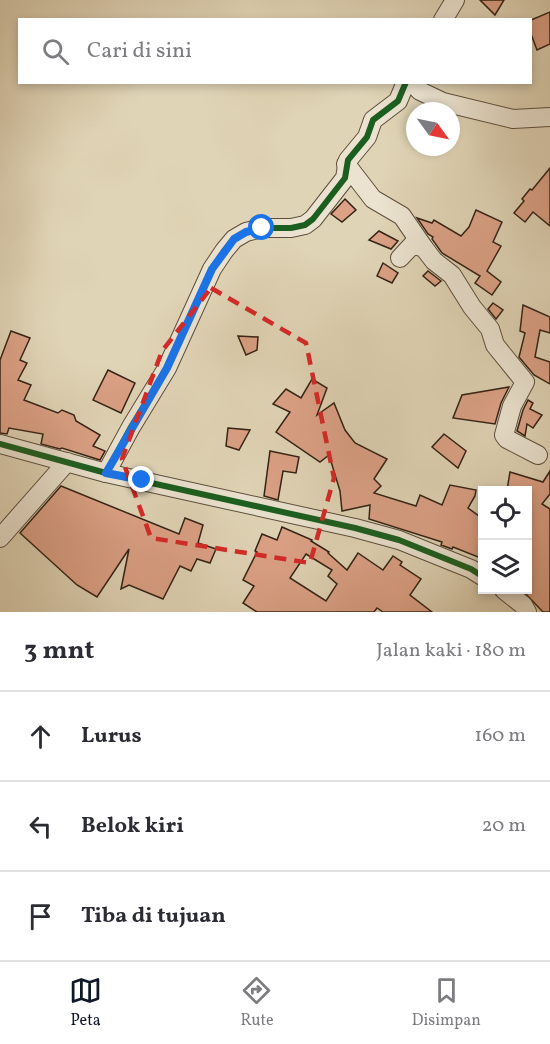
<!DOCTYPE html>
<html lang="id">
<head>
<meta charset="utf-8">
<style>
	body { margin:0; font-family:Vollkorn,serif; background:#f2f2f3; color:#2b2b33 }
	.controls { position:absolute; right:18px; bottom:18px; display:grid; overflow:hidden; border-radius:0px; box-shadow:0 3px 9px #0003 }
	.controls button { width:54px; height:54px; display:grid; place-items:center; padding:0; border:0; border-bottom:2px solid #e1e1e2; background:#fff; color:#2b2b33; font:30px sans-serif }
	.compass { position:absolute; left:406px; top:102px; width:54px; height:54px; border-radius:50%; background:#fff; box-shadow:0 3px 9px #0003; rotate:123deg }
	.stop { position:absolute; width:18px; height:18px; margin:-14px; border:4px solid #1a73e8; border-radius:50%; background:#fff }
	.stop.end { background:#1a73e8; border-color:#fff; box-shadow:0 2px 6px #0008 }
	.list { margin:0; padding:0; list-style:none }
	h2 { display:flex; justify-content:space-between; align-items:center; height:78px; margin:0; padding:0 24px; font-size:26px }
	h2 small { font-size:20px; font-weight:400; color:#7c7c81 }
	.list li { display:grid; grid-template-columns:39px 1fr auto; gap:18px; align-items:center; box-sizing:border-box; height:90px; padding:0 24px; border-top:2px solid #e1e1e2 }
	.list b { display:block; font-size:22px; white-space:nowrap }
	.list em { font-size:20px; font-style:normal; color:#7c7c81 }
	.icon { flex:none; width:33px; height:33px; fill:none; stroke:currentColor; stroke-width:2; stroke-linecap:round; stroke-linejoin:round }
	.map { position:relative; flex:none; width:550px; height:612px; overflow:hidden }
	.search { position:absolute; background:#fff; box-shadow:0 3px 9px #0003; left:18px; right:18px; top:18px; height:66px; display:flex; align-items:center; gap:15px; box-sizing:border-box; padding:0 21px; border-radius:0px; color:#7c7c81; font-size:22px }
	.sheet { height:348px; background:#fff }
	nav { display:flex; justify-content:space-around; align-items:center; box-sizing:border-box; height:84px; border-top:2px solid #e1e1e2; background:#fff; font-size:16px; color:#7c7c81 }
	nav a { display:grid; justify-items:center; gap:3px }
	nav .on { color:#111827 }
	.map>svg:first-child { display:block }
</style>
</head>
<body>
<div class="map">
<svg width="550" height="612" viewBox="0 0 550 612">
	<rect width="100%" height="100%" fill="#e0d4b6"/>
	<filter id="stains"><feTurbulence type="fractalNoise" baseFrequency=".00333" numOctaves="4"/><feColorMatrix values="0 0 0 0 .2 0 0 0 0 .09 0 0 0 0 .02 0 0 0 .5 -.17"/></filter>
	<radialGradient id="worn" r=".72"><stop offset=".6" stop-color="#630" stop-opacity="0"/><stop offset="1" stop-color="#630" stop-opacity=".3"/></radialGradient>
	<!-- building -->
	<g fill="#dca186" stroke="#332215" stroke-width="1.5" fill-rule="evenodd">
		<polygon points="480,0 504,0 495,15"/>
		<polygon points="550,12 550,44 537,50 531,34 531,20"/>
		<polygon points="550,168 550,226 533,212 525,222 514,213 524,201 522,199 530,189 532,190"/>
		<polygon points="345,199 356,210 342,222 331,214"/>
		<polygon points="476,210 502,222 493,242 501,246 487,271 501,282 492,295 475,283 480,276 442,253 432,239 433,237 428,234 417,218 432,223 434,220 461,236 469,227"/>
		<polygon points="379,231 398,241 391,249 369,240"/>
		<polygon points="383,263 398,273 392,283 377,276"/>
		<polygon points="428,271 441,281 435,286 423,276"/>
		<polygon points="493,303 503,310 496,319 488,309"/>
		<polygon points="523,305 550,317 550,333 540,330 535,357 550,362 550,384 534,375 519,357 525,333 520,331"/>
		<polygon points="11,331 30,338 20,360 27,363 18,380 31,385 24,400 58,413 62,410 74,415 76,421 100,435 93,446 105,451 100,460 62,448 60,449 41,444 43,434 9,428 7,434 0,433 0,360"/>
		<polygon points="238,336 258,337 257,350 246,355"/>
		<polygon points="108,370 135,383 121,413 93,400"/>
		<polygon points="312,379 327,388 317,415 334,403 345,430 355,443 387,459 374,479 381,486 374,493 416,506 420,495 442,505 450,485 476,490 475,496 468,508 483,519 483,559 453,547 452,549 441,545 442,542 369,519 370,505 342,511 340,491 329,455 320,462 276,432 290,412 273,404 286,389 301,398"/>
		<polygon points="509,387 501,403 495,424 453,418 462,395"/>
		<polygon points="528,400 533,403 530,409 542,415 533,428 527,424 525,436 517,431 523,410"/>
		<polygon points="228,428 250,430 239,450 226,446"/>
		<polygon points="444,434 466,451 458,468 432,447"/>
		<polygon points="270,451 299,457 296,473 283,471 278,500 264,496"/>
		<polygon points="550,471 550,494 542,504 550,509 550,612 543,612 522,590 528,590 528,490 507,490 510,472 543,482"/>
		<polygon points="61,486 179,534 185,518 203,525 198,543 216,549 210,563 197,559 191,571 180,566 163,599 129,585 121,589 129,549 97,597 77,585 20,533"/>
		<path d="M282,527L312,540L311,541L329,552L328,553L347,570L358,553L383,570L393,556L402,562L400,565L421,579L410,595L432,612H383L377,608L374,612H257L243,603L254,586L243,580L257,552L255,551L262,534L277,540ZM306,554L332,570L328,576L337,584L326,601L290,578Z"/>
	</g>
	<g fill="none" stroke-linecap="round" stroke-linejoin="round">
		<!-- minor casing -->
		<g stroke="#5e4e3d" stroke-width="20">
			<g id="minor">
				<polyline points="443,20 455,0"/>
				<polyline points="412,82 420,91 443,102 513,119 550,117"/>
				<polyline points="346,164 373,199 402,216 424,248"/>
				<polyline points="400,258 413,244 424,248 434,261 452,275 472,307 490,329 495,345 525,382 512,406 504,435 507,439 538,455"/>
				<polyline points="0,444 106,473 355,528 399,540 471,569 482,576"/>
				<polyline points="106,473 131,427 167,368 212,269 224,251 234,239 246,232 262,228 291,228 305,225 313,219 345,178 348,160 367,137 373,120 398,101 406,82"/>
				<polyline points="0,538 67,462"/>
				<polyline points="504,590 523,605 527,612"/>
			</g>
		</g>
		<!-- minor -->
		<use href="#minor" stroke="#ebe3d0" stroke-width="18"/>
		<!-- cycleway casing -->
		<g stroke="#ebe3d0" stroke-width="10">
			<g id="cycleway">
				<polyline points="0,444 106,473 355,528 399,540 471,569 482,576"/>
				<polyline points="106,473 131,427 167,368 212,269 224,251 234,239 246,232 262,228 291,228 305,225 313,219 345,178 348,160 367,137 373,120 398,101 406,82"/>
			</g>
		</g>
		<!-- cycleway -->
		<use href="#cycleway" stroke="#1b5e20" stroke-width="6"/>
	</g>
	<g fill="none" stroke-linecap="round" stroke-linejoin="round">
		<!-- route -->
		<polyline stroke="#1a73e8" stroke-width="8" points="142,480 106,473 167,368 212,269 234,239 246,232 262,228"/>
	</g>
	<!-- marked area -->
	<path fill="none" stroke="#d62828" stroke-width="4.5" stroke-dasharray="12 8" stroke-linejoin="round" d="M211,288L306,343L334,478L310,563L151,538L122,459L162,351Z"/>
	<rect width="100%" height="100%" filter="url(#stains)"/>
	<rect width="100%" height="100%" fill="url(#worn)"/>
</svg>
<div class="controls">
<button><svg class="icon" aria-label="locate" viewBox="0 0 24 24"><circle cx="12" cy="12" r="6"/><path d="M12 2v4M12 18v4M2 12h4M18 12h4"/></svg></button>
<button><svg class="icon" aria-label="layers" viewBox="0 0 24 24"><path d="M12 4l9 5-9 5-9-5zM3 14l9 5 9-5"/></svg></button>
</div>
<svg class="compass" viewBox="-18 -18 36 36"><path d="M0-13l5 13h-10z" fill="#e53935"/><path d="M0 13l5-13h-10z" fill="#7c7c81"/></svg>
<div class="stop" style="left:262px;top:228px"></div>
<div class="stop end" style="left:142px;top:480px"></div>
<div class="search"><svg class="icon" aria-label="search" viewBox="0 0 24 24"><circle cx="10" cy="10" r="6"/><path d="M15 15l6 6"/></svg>Cari di sini</div>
</div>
<section class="sheet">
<h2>3 mnt<small>Jalan kaki · 180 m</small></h2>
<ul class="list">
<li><svg class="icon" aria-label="ahead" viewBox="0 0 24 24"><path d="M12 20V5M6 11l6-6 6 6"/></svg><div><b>Lurus</b></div><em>160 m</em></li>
<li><svg class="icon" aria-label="left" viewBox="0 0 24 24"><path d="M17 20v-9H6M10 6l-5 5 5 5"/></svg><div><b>Belok kiri</b></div><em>20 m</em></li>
<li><svg class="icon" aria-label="arrive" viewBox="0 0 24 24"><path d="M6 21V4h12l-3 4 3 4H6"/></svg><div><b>Tiba di tujuan</b></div></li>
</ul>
</section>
<nav>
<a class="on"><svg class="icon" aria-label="map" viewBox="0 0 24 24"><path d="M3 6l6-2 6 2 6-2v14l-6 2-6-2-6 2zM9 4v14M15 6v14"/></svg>Peta</a>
<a><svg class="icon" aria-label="directions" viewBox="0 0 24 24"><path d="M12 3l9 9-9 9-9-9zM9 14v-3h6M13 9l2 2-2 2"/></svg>Rute</a>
<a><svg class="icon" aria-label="saved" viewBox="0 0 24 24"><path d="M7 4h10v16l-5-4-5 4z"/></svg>Disimpan</a>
</nav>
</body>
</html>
